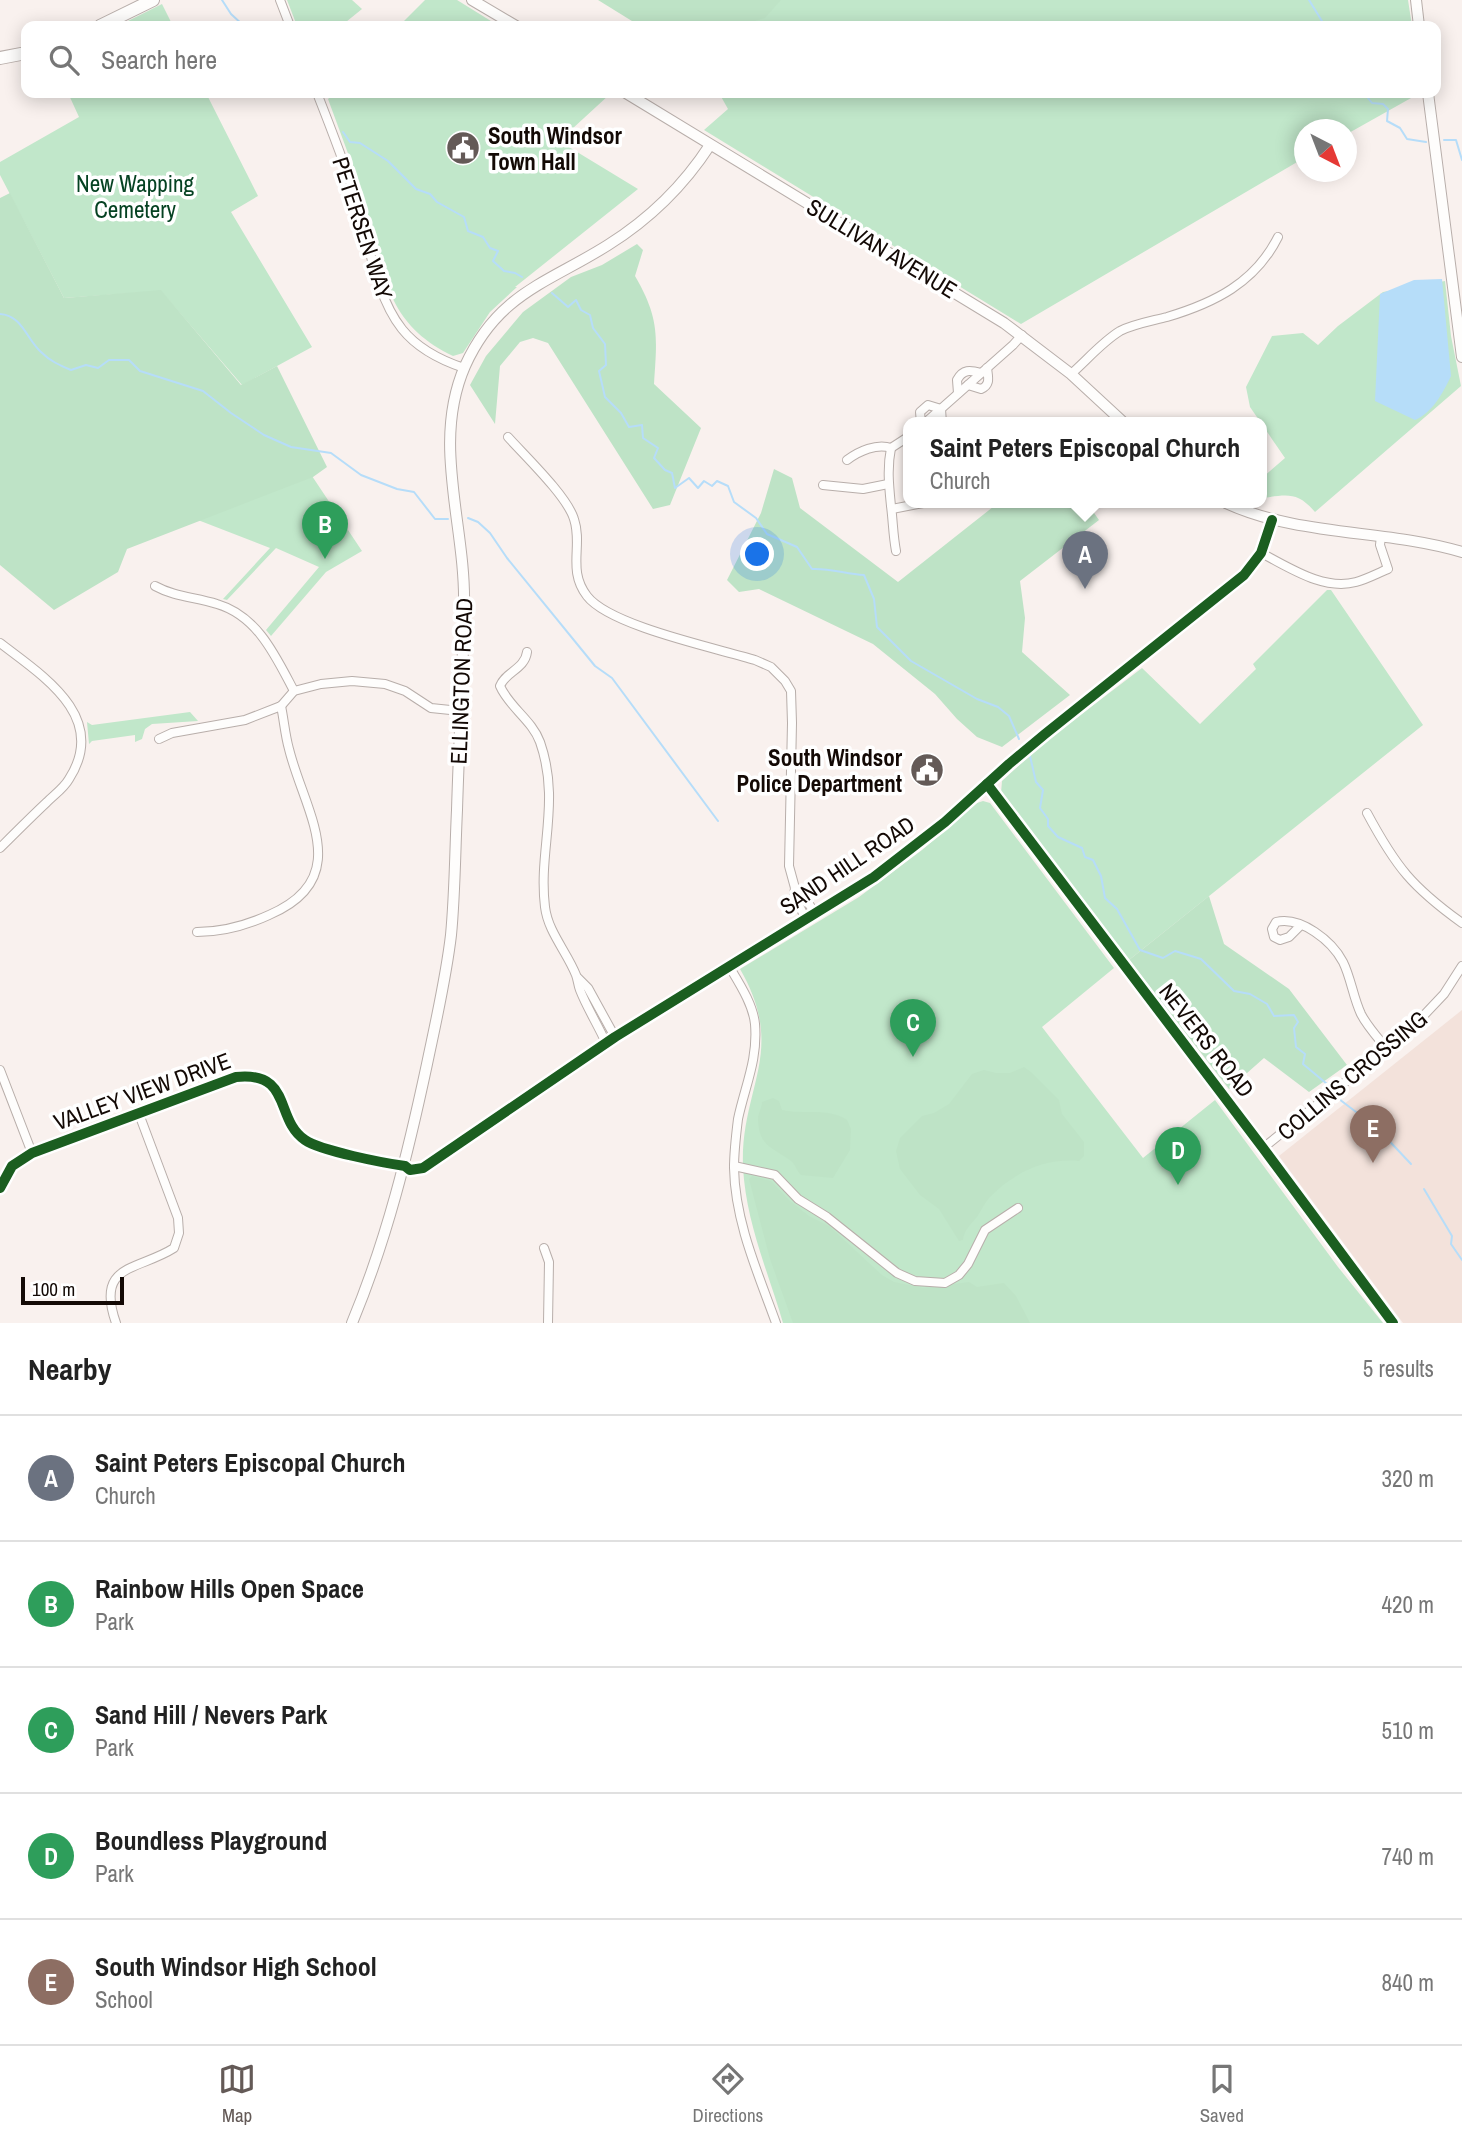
<!DOCTYPE html>
<html lang="en">
<head>
<meta charset="utf-8">
<style>
	body { margin:0; font-family:"Archivo Narrow",sans-serif; background:#f6f6f6; color:#222 }
	.compass { position:absolute; left:1294px; top:119px; width:63px; height:63px; border-radius:50%; background:#fff; box-shadow:0 4px 18px #0003; rotate:138deg }
	.scale { position:absolute; left:21px; bottom:18px; width:103px; box-sizing:border-box; padding-left:7px; border:4px solid #130905; border-top:0; font-size:19px; line-height:24px; white-space:nowrap; color:#130905; -webkit-text-stroke:5px #fff; paint-order:stroke }
	.you { position:absolute; left:758px; top:555px; width:24px; height:24px; margin:-18px; border:5px solid #fff; border-radius:50%; background:#1a73e8; box-shadow:0 0 0 10px #1a73e833 }
	.badge { display:grid; place-items:center; width:46px; height:46px; border-radius:50%; background:#645a57; color:#fff; font-size:23px; font-weight:700 }
	.pin { position:absolute; translate:-50% -58px; filter:drop-shadow(0 2px 4px #0008) }
	.pin::after { content:''; position:absolute; top:37px; width:24px; height:21px; background:inherit; clip-path:polygon(0 0,100% 0,50% 100%) }
	.popup { position:absolute; left:903px; top:417px; width:364px; height:91px; box-sizing:border-box; display:grid; place-content:center; border-radius:14px; background:#fff; filter:drop-shadow(0 2px 5px #0005); font-size:23px; white-space:nowrap; color:#767676 }
	.popup b { font-size:26px; color:#222 }
	.popup::after { content:''; position:absolute; left:50%; top:100%; margin-left:-14px; border:14px solid transparent; border-top-color:#fff }
	.list { margin:0; padding:0; list-style:none }
	h2 { display:flex; justify-content:space-between; align-items:center; height:91px; margin:0; padding:0 28px; font-size:30px }
	h2 small { font-size:23px; font-weight:400; color:#767676 }
	.list li { display:grid; grid-template-columns:46px 1fr auto; gap:21px; align-items:center; box-sizing:border-box; height:126px; padding:0 28px; border-top:2px solid #e0e0e0 }
	.list b { display:block; font-size:26px; white-space:nowrap }
	.list p { margin:0; font-size:23px; white-space:nowrap; color:#767676 }
	.list em { font-size:23px; font-style:normal; color:#767676 }
	.icon { flex:none; width:38px; height:38px; fill:none; stroke:currentColor; stroke-width:2; stroke-linecap:round; stroke-linejoin:round }
	.map { position:relative; flex:none; width:1462px; height:1323px; overflow:hidden }
	.search { position:absolute; background:#fff; box-shadow:0 4px 18px #0003; left:21px; right:21px; top:21px; height:77px; display:flex; align-items:center; gap:18px; box-sizing:border-box; padding:0 24px; border-radius:14px; color:#767676; font-size:26px }
	.sheet { height:721px; background:#fff }
	nav { display:flex; justify-content:space-around; align-items:center; box-sizing:border-box; height:98px; border-top:2px solid #e0e0e0; background:#fff; font-size:19px; color:#767676 }
	nav a { display:grid; justify-items:center; gap:4px }
	nav .on { color:#645a57 }
	.map>svg:first-child { display:block }
</style>
</head>
<body>
<div class="map">
<svg width="1462" height="1323" viewBox="0 0 1462 1323">
	<rect width="100%" height="100%" fill="#f9f1ee"/>
	<!-- built -->
	<polygon fill="#f3e2db" points="1462,1010 1462,1323 1403,1323 1279,1156"/>
	<!-- green -->
	<g fill="#c1e7ca">
		<polygon points="287,0 352,0 362,9 341,26 297,26"/>
		<polygon points="425,0 457,0 499,26 399,26"/>
		<polygon points="667,0 1408,0 1412,26 682,26"/>
		<polygon points="162,4 173,26 118,26"/>
		<polygon points="68,93 206,93 258,196 231,212 312,347 242,385 161,291 64,298 0,175 0,162 79,117"/>
		<path d="M334,93H605L609,95L559,141L638,189L515,287H517L490,312L463,353L453,356C426,343 406,326 393,299L353,167L328,99Z"/>
		<polygon points="719,93 1420,93 1347,134 1346,130 1304,130 1304,158 1021,324 704,130 728,109"/>
		<path d="M1445,281L1451,336L1461,386L1315,512C1297,491 1287,495 1262,498V478L1285,458L1250,407L1246,387L1272,336L1303,333L1318,345L1338,326L1383,292Z"/>
		<polygon points="306,467 362,551 326,572 271,636 266,630 319,567 276,548 227,600 223,599 270,548 185,515"/>
		<polygon points="1327,590 1331,590 1423,725 1129,960 1001,793 1002,781 1041,745 1142,668 1200,724 1256,669 1253,664"/>
		<polygon points="190,712 198,721 152,724 145,729 142,739 135,742 135,735 92,741 89,744 87,722 92,725"/>
		<path d="M983,801L990,803L1114,968L1042,1027L1143,1158L1215,1100L1338,1267L1383,1323H783C768,1271 746,1223 743,1167C740,1087 788,1052 740,969L859,897L922,850L977,803Z"/>
	</g>
	<!-- forest -->
	<g fill="#bee3c6">
		<polygon points="598,0 781,0 765,18 738,26 640,26"/>
		<polygon points="10,193 64,298 161,290 241,385 277,366 327,467 313,477 127,549 118,572 54,610 0,565 0,198"/>
		<path d="M637,244L643,250L635,276C660,319 657,337 654,384L701,428L670,505L653,509L548,343L533,338L520,342L500,366L495,424L470,385L486,356L523,312L571,277L602,265Z"/>
		<polygon points="774,469 792,478 800,508 898,582 998,503 1087,503 1099,520 1020,581 1025,618 1022,652 1070,695 1002,747 977,737 957,719 935,694 873,644 759,589 739,592 727,580 761,513"/>
		<polygon points="1209,896 1224,944 1289,989 1347,1065 1309,1092 1264,1058 1229,1089 1129,960"/>
		<path d="M1024,1067L1031,1072L1059,1100L1062,1114L1084,1142V1156L1079,1161C1044,1158 1013,1173 989,1198C984,1204 981,1211 977,1217C971,1224 964,1230 963,1240L959,1241L939,1209L920,1195L900,1169L896,1151L900,1138L922,1116L934,1113L949,1104L972,1074L984,1070L996,1073H1010Z"/>
		<path d="M773,1098L779,1101L782,1110C804,1115 828,1107 847,1120L851,1129L850,1150L833,1178L801,1175C796,1170 796,1165 791,1161C772,1147 759,1147 758,1119C758,1113 762,1108 762,1102Z"/>
		<polygon points="752,1176 771,1181 790,1201 809,1216 829,1226 882,1275 894,1282 923,1288 969,1282 977,1287 1004,1283 1016,1296 1030,1323 793,1323 770,1259 749,1179"/>
	</g>
	<!-- water -->
	<path fill="#b6ddf9" d="M1442,279L1451,376C1443,393 1432,413 1415,420L1375,401L1380,294L1414,280Z"/>
	<g fill="none" stroke-linecap="round" stroke-linejoin="round">
		<!-- stream -->
		<g stroke="#b6ddf9" stroke-width="2">
			<polyline points="222,0 231,14 244,26"/>
			<polyline points="1309,0 1325,26"/>
			<polyline points="1364,93 1372,103 1383,104 1388,109 1387,121 1400,128 1407,139 1426,142"/>
			<polyline points="343,132 350,142 360,143 388,161 416,189 430,194 437,202 464,217 468,231 483,237 490,248 498,251 493,261 504,271 515,273 522,277"/>
			<polyline points="1444,140 1456,140 1462,160"/>
			<path d="M552,293L568,307L576,300L581,310L590,315L593,328L605,344L606,365L599,371L605,397L621,413L629,427L642,425L643,438L658,448L654,458L665,470L672,473L675,488L689,478L698,488L704,481L712,486L717,481L728,486L734,502L756,518L767,534L797,547L812,569C830,568 846,574 864,575L874,599L877,627L911,661L977,699L998,707L1009,716L1019,739"/>
			<path d="M0,314C22,315 27,340 41,352C50,361 59,365 71,370L86,365L98,368L109,360H129L140,371L203,391L231,413L264,435L291,447L331,453L361,475L397,489L414,492L435,519H448"/>
			<polyline points="468,518 478,522 490,533 507,558 595,666 612,678 718,821"/>
			<polyline points="1030,756 1036,782 1043,790 1040,808 1048,819 1048,826 1058,837 1082,848 1085,857 1093,860 1101,876 1105,898 1117,909 1140,950 1163,958 1175,951 1201,959 1234,991 1250,994 1267,1004 1274,1016 1294,1015 1298,1022 1294,1028 1296,1047 1305,1054 1303,1064 1327,1084"/>
			<polyline points="1339,1099 1377,1128 1411,1164"/>
			<polyline points="1424,1189 1452,1236 1451,1244 1462,1260"/>
		</g>
		<!-- street casing -->
		<g stroke="#b8aeaa" stroke-width="10">
			<g id="street">
				<polyline points="280,0 290,26"/>
				<path d="M317,93C330,126 343,159 354,193C368,235 374,294 402,329C418,349 440,360 464,368"/>
				<path d="M1071,374C1087,360 1102,342 1120,331C1134,324 1152,321 1167,317C1214,303 1255,283 1278,237"/>
				<path d="M968,385L981,389C991,385 988,377 987,368"/>
				<path d="M958,393L957,380C963,369 970,370 981,373"/>
				<polyline points="921,423 920,412 928,405 941,409 942,423"/>
				<polyline points="925,423 1013,345 1022,335"/>
				<path d="M508,437C525,456 567,496 574,519C583,546 567,570 587,596C610,626 716,648 755,660L771,667L785,681L791,691L792,723L789,866L795,888L794,896L806,919"/>
				<path d="M891,448C887,468 889,486 891,506C893,521 893,535 896,551"/>
				<polyline points="891,448 908,437"/>
				<path d="M847,460C859,451 877,443 891,448"/>
				<polyline points="823,485 863,489 888,484"/>
				<polyline points="892,509 923,503"/>
				<path d="M1261,553C1289,567 1323,591 1356,582C1367,579 1378,573 1388,569L1380,545L1381,536"/>
				<path d="M155,586C175,597 195,597 217,604C258,616 276,657 294,691"/>
				<path d="M0,643C43,676 109,717 69,779C64,788 54,795 47,802C31,817 16,832 0,848"/>
				<path d="M527,652C525,669 505,672 500,686C509,707 532,720 540,742C561,802 538,850 545,907C548,932 567,952 576,975C578,980 578,985 580,990C587,1008 598,1025 606,1043"/>
				<polyline points="159,739 172,733 245,720 281,706 294,691 321,684 352,681 385,684 405,691 431,708 460,711"/>
				<path d="M1367,813C1396,867 1412,887 1462,923"/>
				<polyline points="795,888 800,891 815,913"/>
				<path d="M1301,925L1289,937L1280,940L1274,937L1272,929L1276,922C1301,916 1332,941 1343,962C1351,978 1353,997 1361,1014C1367,1026 1378,1038 1387,1049"/>
				<path d="M197,932C223,932 245,926 269,915C356,878 304,811 289,749C285,735 284,720 281,706"/>
				<path d="M729,966C739,983 753,1004 755,1024C758,1060 745,1086 738,1119C736,1135 734,1151 734,1168C735,1222 758,1273 776,1323"/>
				<polyline points="578,978 588,988 615,1037"/>
				<polyline points="0,1070 32,1153"/>
				<polyline points="1263,1148 1409,1031 1444,994 1462,966"/>
				<polyline points="734,1166 775,1175 798,1199 827,1217 897,1273 915,1281 945,1283 959,1275 968,1264 985,1230 1018,1208"/>
				<path d="M0,1188L12,1166L32,1153L236,1077C293,1071 274,1119 305,1140C321,1151 384,1163 405,1166"/>
				<polyline points="544,1248 549,1262 548,1323"/>
				<path d="M116,1323C95,1263 138,1271 174,1248L179,1233L178,1218L139,1114"/>
			</g>
		</g>
		<!-- secondary casing -->
		<g stroke="#b8aeaa" stroke-width="12">
			<g id="secondary">
				<polyline points="472,0 516,26"/>
				<polyline points="1416,0 1419,26"/>
				<polyline points="626,93 1004,323 1071,374 1124,423"/>
				<polyline points="1428,93 1462,357"/>
				<path d="M1226,503C1300,537 1385,529 1462,552"/>
				<polyline points="987,784 1263,1148 1393,1323"/>
				<polyline points="405,1166 410,1170 423,1168 615,1037 874,877 945,822 1009,764 1045,734 1244,575 1261,553 1272,520"/>
				<path d="M352,1323C387,1239 408,1153 427,1064C436,1021 446,978 451,935C455,893 455,851 457,810C459,742 463,674 464,606C466,525 431,444 465,366C498,293 548,283 608,245C648,220 684,185 710,145"/>
			</g>
		</g>
		<!-- primary casing -->
		<g stroke="#b8aeaa" stroke-width="14">
			<g id="primary">
				<polyline points="100,26 153,0"/>
				<polyline points="0,58 26,53"/>
			</g>
		</g>
		<!-- street -->
		<use href="#street" stroke="#fefdfc" stroke-width="8"/>
		<!-- secondary -->
		<use href="#secondary" stroke="#fefdfc" stroke-width="10"/>
		<!-- primary -->
		<use href="#primary" stroke="#fefdfc" stroke-width="12"/>
		<!-- cycleway casing -->
		<g stroke="#fff" stroke-width="15">
			<g id="cycleway">
				<polyline points="987,784 1263,1148 1393,1323"/>
				<path d="M0,1188L12,1166L32,1153L236,1077C293,1071 274,1119 305,1140C321,1151 384,1163 405,1166L410,1170L423,1168L615,1037L874,877L945,822L1009,764L1045,734L1244,575L1261,553L1272,520"/>
			</g>
		</g>
		<!-- cycleway -->
		<use href="#cycleway" stroke="#1b5e20" stroke-width="10"/>
	</g>
	<!-- icons -->
	<defs>
		<g id="civic-disc" transform="scale(1.75)"><circle r="9.5" fill="#645a57" stroke="#fff"/><path d="M-.6-6.5H3V-4.5H.6V-3L4-1V1h2V6H-6V1h2V-1L-.6-3ZM-1.2 2.5V6h2.4V2.5Z" fill="#fff"/></g>
	</defs>
	<g fill-rule="evenodd">
		<use href="#civic-disc" x="463" y="148"/>
		<use href="#civic-disc" x="927" y="770"/>
	</g>
	<g text-anchor="middle" dominant-baseline="central" stroke-width="7" stroke-linejoin="round" paint-order="stroke">
		<!-- poi labels -->
		<g font-size="23" font-weight="bold" fill="#130905" stroke="#fff" text-anchor="start">
			<text x="488" y="135">South Windsor<tspan x="488" dy="26">Town Hall</tspan></text>
			<text x="902" y="757" text-anchor="end">South Windsor<tspan x="902" dy="26">Police Department</tspan></text>
		</g>
		<!-- park labels -->
		<g font-size="23" fill="#054222" stroke="#fff">
			<text x="135" y="183">New Wapping<tspan x="135" dy="26">Cemetery</tspan></text>
		</g>
		<!-- street labels -->
		<g font-size="23" fill="#130905" stroke="#fff">
			<text transform="translate(363 228) rotate(72)">PETERSEN WAY</text>
			<text transform="translate(882 248) rotate(31)">SULLIVAN AVENUE</text>
			<text transform="translate(461 681) rotate(-88)">ELLINGTON ROAD</text>
			<text transform="translate(847 865) rotate(-34)">SAND HILL ROAD</text>
			<text transform="translate(1207 1040) rotate(52)">NEVERS ROAD</text>
			<text transform="translate(1352 1075) rotate(-40)">COLLINS CROSSING</text>
			<text transform="translate(142 1091) rotate(-20)">VALLEY VIEW DRIVE</text>
		</g>
	</g>
</svg>
<svg class="compass" viewBox="-18 -18 36 36"><path d="M0-13l5 13h-10z" fill="#e53935"/><path d="M0 13l5-13h-10z" fill="#767676"/></svg>
<div class="scale">100 m</div>
<div class="you"></div>
<div class="pin badge" style="left:1085px;top:589px;background:#6b7280">A</div>
<div class="popup"><b>Saint Peters Episcopal Church</b>Church</div>
<div class="pin badge" style="left:325px;top:559px;background:#2e9e5b">B</div>
<div class="pin badge" style="left:913px;top:1057px;background:#2e9e5b">C</div>
<div class="pin badge" style="left:1178px;top:1185px;background:#2e9e5b">D</div>
<div class="pin badge" style="left:1373px;top:1163px;background:#8d6e63">E</div>
<div class="search"><svg class="icon" aria-label="search" viewBox="0 0 24 24"><circle cx="10" cy="10" r="6"/><path d="M15 15l6 6"/></svg>Search here</div>
</div>
<section class="sheet">
<h2>Nearby<small>5 results</small></h2>
<ul class="list">
<li><span class="badge" style="background:#6b7280">A</span><div><b>Saint Peters Episcopal Church</b><p>Church</p></div><em>320 m</em></li>
<li><span class="badge" style="background:#2e9e5b">B</span><div><b>Rainbow Hills Open Space</b><p>Park</p></div><em>420 m</em></li>
<li><span class="badge" style="background:#2e9e5b">C</span><div><b>Sand Hill / Nevers Park</b><p>Park</p></div><em>510 m</em></li>
<li><span class="badge" style="background:#2e9e5b">D</span><div><b>Boundless Playground</b><p>Park</p></div><em>740 m</em></li>
<li><span class="badge" style="background:#8d6e63">E</span><div><b>South Windsor High School</b><p>School</p></div><em>840 m</em></li>
</ul>
</section>
<nav>
<a class="on"><svg class="icon" aria-label="map" viewBox="0 0 24 24"><path d="M3 6l6-2 6 2 6-2v14l-6 2-6-2-6 2zM9 4v14M15 6v14"/></svg>Map</a>
<a><svg class="icon" aria-label="directions" viewBox="0 0 24 24"><path d="M12 3l9 9-9 9-9-9zM9 14v-3h6M13 9l2 2-2 2"/></svg>Directions</a>
<a><svg class="icon" aria-label="saved" viewBox="0 0 24 24"><path d="M7 4h10v16l-5-4-5 4z"/></svg>Saved</a>
</nav>
</body>
</html>
